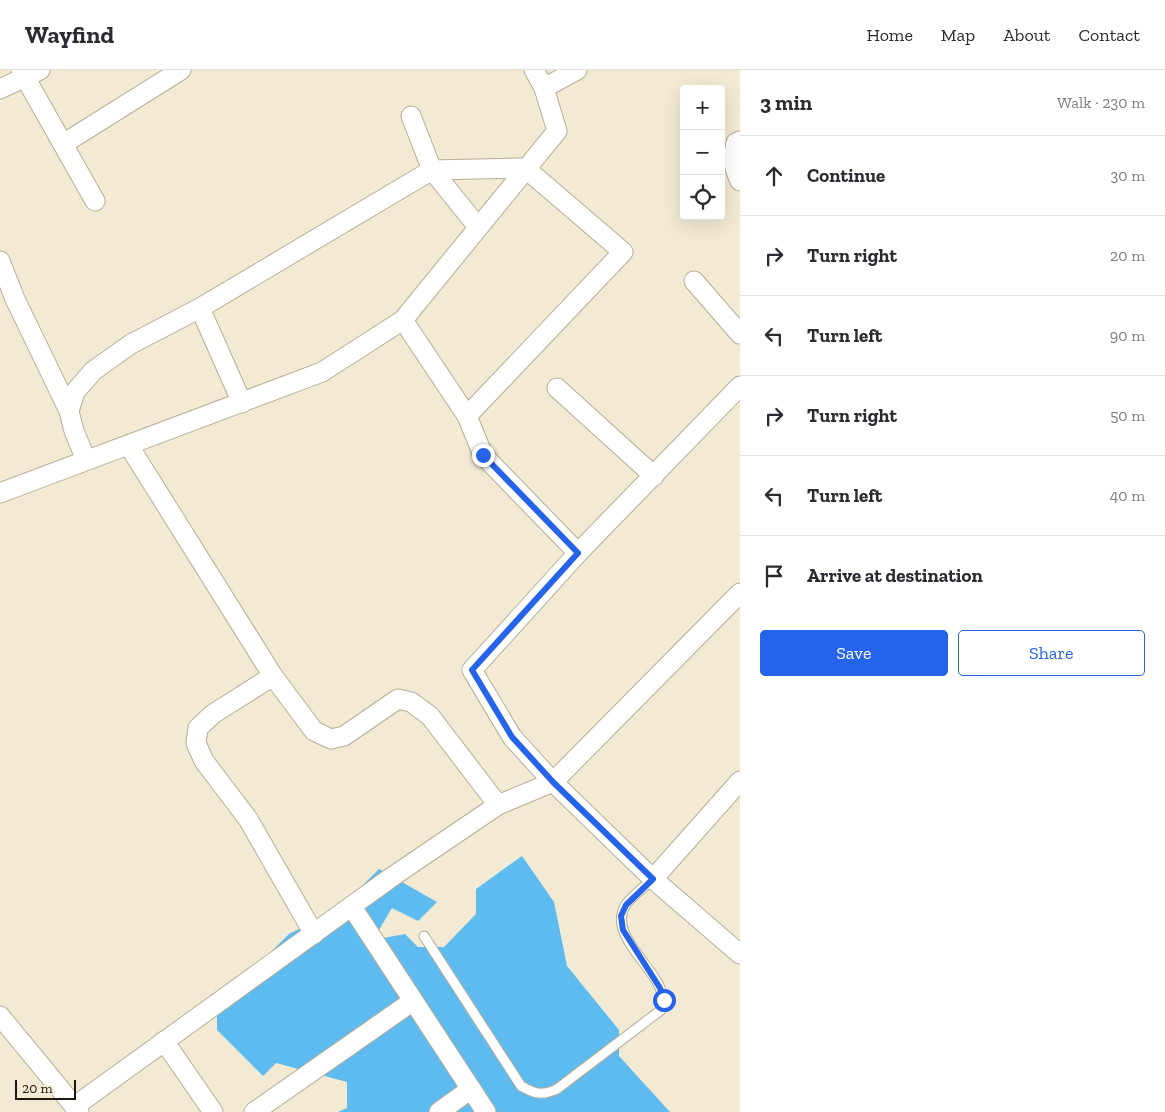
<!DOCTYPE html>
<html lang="en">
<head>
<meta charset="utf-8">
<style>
	body { margin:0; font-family:"Zilla Slab",serif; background:#f2f2f3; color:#2b2b33 }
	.controls { position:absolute; right:15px; top:15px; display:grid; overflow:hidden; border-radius:5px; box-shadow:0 5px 20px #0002 }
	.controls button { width:45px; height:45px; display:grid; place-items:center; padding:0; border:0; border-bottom:1px solid #e1e1e2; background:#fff; color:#2b2b33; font:25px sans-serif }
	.scale { position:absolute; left:15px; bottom:12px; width:61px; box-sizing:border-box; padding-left:5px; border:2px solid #1c1910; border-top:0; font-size:14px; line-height:18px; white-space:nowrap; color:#1c1910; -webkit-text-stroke:4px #f2ead2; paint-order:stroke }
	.stop { position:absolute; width:15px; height:15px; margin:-11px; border:4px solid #2563eb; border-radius:50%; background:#fff }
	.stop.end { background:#2563eb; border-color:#fff; box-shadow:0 1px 5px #0008 }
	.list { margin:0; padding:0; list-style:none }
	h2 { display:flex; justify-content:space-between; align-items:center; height:65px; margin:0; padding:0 20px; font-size:21px }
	h2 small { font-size:16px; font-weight:400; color:#7c7c81 }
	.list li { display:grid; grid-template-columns:32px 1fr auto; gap:15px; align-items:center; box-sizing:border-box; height:80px; padding:0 20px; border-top:1px solid #e1e1e2 }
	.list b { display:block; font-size:19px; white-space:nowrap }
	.list em { font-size:16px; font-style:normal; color:#7c7c81 }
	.actions { display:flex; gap:10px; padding:15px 20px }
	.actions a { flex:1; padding:11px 0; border:1px solid #2563eb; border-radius:5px; text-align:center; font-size:18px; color:#2563eb }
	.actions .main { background:#2563eb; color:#fff }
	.icon { flex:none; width:28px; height:28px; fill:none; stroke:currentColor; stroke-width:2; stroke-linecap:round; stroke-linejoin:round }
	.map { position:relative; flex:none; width:740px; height:1042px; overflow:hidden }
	header { display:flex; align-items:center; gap:30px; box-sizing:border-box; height:70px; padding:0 25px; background:#fff; border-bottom:1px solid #e1e1e2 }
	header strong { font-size:24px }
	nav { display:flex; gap:28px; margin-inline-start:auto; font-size:18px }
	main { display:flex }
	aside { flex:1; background:#fff }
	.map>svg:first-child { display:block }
</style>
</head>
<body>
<header>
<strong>Wayfind</strong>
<nav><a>Home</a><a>Map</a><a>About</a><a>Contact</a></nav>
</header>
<main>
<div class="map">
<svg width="740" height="1042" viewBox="0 0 740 1042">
	<rect width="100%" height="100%" fill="#f2ead2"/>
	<!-- water -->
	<polygon fill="#5dbbf0" points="522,786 554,832 567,896 619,960 619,986 670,1042 338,1042 347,1038 347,1012 276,993 263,1006 217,960 217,935 289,864 340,838 379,799 437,832 418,851 392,838 373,870 405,864 418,877 444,877 476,844 476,819"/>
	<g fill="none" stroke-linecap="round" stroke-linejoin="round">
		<!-- service casing -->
		<g stroke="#b6ae97" stroke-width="11">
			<path id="service" d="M424,866L521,1016C535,1024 542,1026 557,1019L661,940C662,937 664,932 663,929C661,900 607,867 625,836C631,826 645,817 653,809"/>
		</g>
		<!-- minor casing -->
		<g stroke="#b6ae97" stroke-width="21">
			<g id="minor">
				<polyline points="21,0 95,131"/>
				<polyline points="534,0 544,18"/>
				<polyline points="577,0 544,18 557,61 403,250 467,346 483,385 578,483"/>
				<polyline points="0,19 40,0"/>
				<polyline points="411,46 432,100 478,157"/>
				<path d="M740,71L736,73C732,89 733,96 740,111"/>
				<polyline points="63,74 181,0"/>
				<polyline points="0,191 15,229 69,341"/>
				<polyline points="694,211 740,264"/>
				<polyline points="200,238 242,333"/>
				<polyline points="740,316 578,483 472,600 512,667 553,712 653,809 740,884"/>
				<polyline points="557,318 654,406"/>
				<polyline points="129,376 273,606 314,661 331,669 344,666 398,629 411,632 430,646 498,735"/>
				<polyline points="86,390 74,361 69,341 75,322 93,301 131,274 200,238 432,100 525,98 623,182 467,346"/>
				<polyline points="0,423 322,302 403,250"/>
				<polyline points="273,606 213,644 198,658 196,673 204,691 248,749 314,864"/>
				<polyline points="653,809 740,711"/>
				<polyline points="352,837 486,1042"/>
				<polyline points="0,946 79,1042"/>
				<polyline points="164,971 213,1042"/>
				<polyline points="75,1036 389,809 498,735 553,712 740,523"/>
				<polyline points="254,1042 413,931"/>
				<polyline points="439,1042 471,1019"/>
			</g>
		</g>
		<!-- service -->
		<use href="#service" stroke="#fff" stroke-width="9"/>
		<!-- minor -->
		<use href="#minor" stroke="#fff" stroke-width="19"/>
	</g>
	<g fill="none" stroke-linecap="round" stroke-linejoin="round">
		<!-- route -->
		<polyline stroke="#2563eb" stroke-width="6" points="483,385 578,483 472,600 512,667 553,712 653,809 626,835 621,846 623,860 660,918 664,930"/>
	</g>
</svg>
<div class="controls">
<button>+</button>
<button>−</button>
<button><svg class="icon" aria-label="locate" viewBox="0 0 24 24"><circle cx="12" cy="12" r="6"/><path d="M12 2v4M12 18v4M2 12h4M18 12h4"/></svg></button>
</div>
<div class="scale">20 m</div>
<div class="stop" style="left:664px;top:930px"></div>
<div class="stop end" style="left:483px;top:385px"></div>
</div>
<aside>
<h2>3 min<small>Walk · 230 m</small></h2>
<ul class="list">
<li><svg class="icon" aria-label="ahead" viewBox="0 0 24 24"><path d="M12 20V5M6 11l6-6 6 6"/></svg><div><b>Continue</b></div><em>30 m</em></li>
<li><svg class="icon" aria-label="right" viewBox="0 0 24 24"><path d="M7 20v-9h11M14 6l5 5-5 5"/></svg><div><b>Turn right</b></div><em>20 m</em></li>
<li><svg class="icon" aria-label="left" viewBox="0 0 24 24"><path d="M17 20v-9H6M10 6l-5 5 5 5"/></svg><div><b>Turn left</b></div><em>90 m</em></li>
<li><svg class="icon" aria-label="right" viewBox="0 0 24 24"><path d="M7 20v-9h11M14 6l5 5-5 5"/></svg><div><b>Turn right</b></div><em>50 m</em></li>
<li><svg class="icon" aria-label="left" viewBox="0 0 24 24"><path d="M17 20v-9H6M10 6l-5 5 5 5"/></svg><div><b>Turn left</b></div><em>40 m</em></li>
<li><svg class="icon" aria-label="arrive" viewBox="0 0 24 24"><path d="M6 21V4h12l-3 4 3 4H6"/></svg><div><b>Arrive at destination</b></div></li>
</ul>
<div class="actions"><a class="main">Save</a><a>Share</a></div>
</aside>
</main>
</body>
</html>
